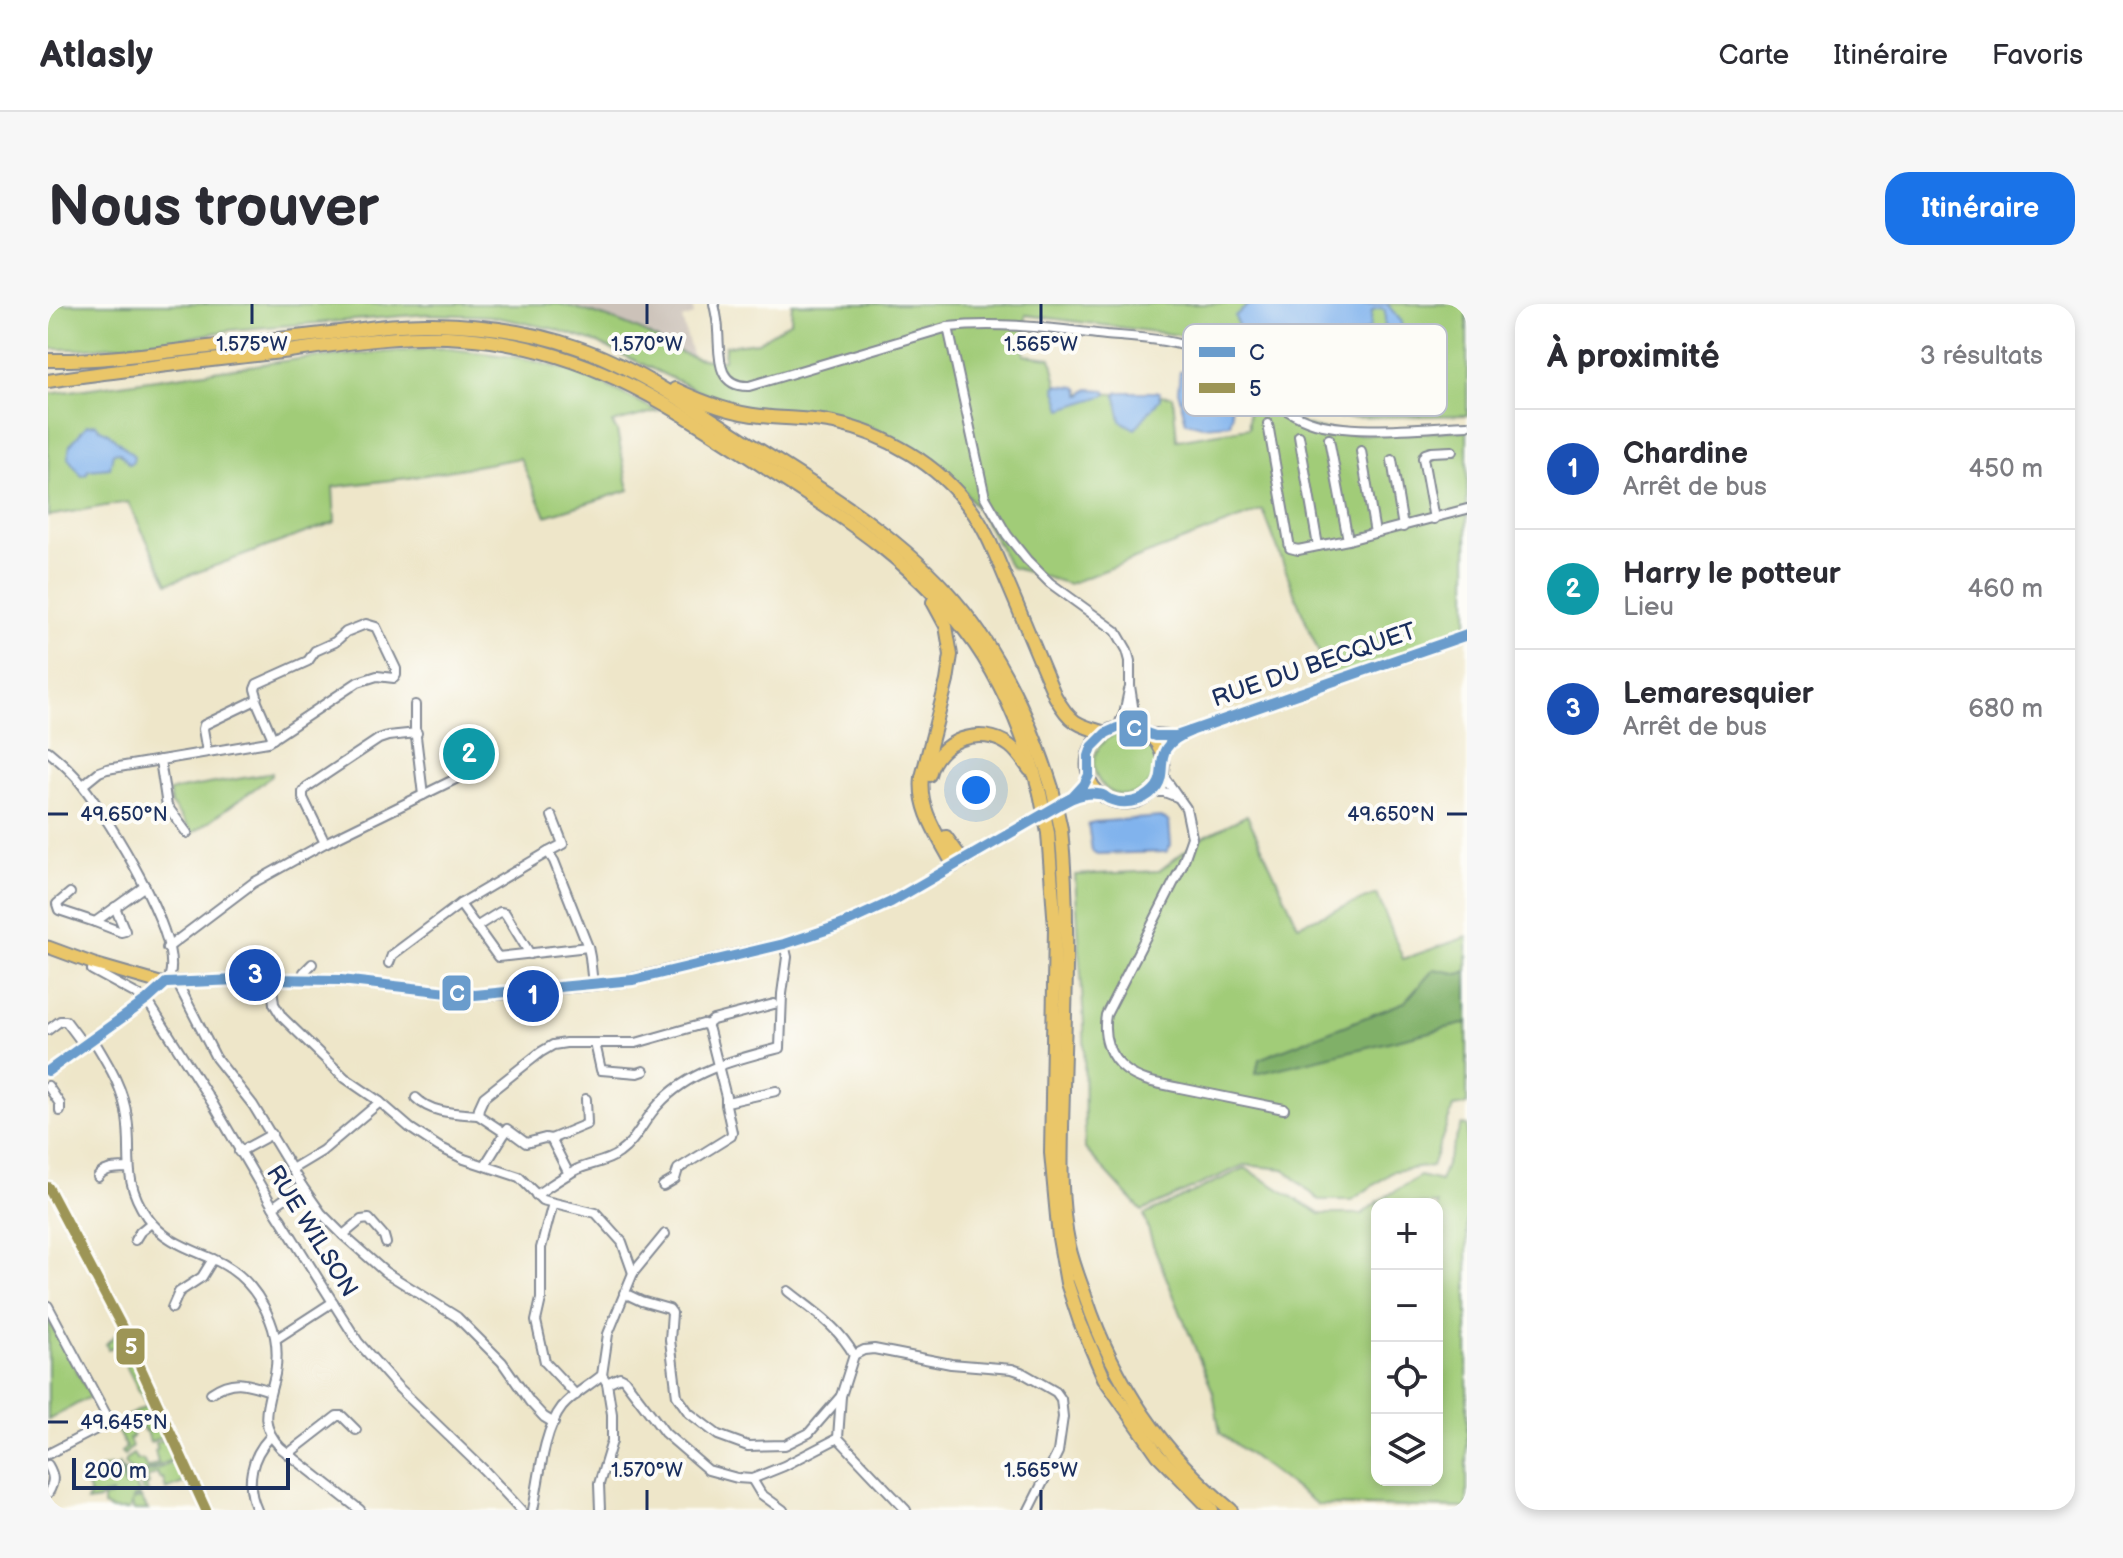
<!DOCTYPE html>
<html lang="fr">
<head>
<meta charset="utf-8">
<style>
	body { margin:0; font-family:"Balsamiq Sans",sans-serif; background:#f7f7f7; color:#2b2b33 }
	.controls { position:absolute; right:24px; bottom:24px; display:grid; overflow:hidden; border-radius:16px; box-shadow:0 4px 12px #0003 }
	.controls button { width:72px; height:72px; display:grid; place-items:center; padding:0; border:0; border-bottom:2px solid #e1e1e2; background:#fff; color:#2b2b33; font:40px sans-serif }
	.scale { position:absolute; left:24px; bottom:20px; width:218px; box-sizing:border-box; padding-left:8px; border:4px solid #1b2f5e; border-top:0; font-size:22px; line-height:28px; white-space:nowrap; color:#1b2f5e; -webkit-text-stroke:6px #fdfcf7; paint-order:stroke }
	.you { position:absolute; left:928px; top:486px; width:28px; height:28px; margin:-20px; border:6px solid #fff; border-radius:50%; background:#1a73e8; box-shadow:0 0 0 12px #1a73e833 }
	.badge { display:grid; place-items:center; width:52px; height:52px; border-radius:50%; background:#1a73e8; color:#fff; font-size:26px; font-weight:700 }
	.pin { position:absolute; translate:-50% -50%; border:4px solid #fff; box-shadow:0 2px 8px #0006 }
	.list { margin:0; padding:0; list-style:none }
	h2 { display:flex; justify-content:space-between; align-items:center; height:104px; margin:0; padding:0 32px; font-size:34px }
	h2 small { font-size:26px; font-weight:400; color:#7c7c81 }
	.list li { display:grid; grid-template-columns:52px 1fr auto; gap:24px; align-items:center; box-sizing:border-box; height:120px; padding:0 32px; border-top:2px solid #e1e1e2 }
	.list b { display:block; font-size:30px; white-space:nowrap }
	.list p { margin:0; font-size:26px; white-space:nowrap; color:#7c7c81 }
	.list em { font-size:26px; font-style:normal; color:#7c7c81 }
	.icon { flex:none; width:44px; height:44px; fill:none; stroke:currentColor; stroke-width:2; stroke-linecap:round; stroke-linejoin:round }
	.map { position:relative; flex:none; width:1419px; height:1206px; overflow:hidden; border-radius:24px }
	header { display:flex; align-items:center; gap:48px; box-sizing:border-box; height:112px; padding:0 40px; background:#fff; border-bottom:2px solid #e1e1e2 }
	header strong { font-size:38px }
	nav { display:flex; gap:44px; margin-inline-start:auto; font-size:28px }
	.intro { display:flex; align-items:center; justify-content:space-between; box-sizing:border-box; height:192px; padding:0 48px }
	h1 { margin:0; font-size:56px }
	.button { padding:20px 36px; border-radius:24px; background:#1a73e8; color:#fff; font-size:28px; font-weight:700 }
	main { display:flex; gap:48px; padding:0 48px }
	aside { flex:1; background:#fff; border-radius:24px; box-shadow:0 4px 12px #0003 }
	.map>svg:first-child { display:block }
</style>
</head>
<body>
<header>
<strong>Atlasly</strong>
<nav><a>Carte</a><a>Itinéraire</a><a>Favoris</a></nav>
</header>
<div class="intro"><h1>Nous trouver</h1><a class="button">Itinéraire</a></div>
<main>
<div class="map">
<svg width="1419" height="1206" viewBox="0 0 1419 1206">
	<rect width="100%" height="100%" fill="#fdfcf7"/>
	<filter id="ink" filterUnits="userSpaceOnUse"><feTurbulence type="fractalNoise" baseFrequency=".0125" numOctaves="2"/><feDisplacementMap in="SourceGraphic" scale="16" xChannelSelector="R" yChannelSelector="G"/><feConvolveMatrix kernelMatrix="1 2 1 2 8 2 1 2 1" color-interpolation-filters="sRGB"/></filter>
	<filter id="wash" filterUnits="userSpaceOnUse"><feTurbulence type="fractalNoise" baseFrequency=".006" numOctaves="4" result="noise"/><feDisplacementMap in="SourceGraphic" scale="32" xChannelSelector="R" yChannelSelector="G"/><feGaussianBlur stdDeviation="1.8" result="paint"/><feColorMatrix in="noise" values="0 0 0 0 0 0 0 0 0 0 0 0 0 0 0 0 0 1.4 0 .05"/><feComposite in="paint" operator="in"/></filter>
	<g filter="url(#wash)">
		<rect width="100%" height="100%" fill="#eee6c9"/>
		<!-- industrial -->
		<polygon fill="#ccc2b9" points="512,0 644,0 646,11 634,15 645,54 592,27"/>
		<!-- green -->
		<g fill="#a1cc78" stroke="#5e7e6b" stroke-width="2" fill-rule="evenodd">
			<path d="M0,0H512C536,6 572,17 595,28C625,43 640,58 676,56L677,42L710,38L743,17L744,0H1419V111L1293,114L1252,103L1152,34L978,11L976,51L1003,54L1011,88L1125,92L1129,136L1201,124L1200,92C1217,101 1233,111 1250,118C1297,138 1369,128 1419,126V331L1283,378L1249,296L1215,206L1021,280L962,263C947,234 932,205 910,180C885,153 836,123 799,117C757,110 714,109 672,97L550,39L506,25L442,12L379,10L183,26L122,37L30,45H0Z"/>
			<polygon points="395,44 474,54 535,70 610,107 564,119 569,127 581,186 498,212 472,154 360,174 285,183 287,218 120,279 80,198 0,212 0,90 258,54"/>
			<circle cx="1077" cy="460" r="31"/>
			<polygon points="224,469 224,472 145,529 123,500 121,487"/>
			<polygon points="1199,511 1250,621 1329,590 1355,655 1419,633 1419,667 1412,670 1386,666 1357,698 1212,755 1209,769 1419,719 1419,801 1405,803 1384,862 1346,867 1304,896 1271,896 1236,865 1196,861 1094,907 1037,845 1036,721 1027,571 1111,567 1155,533"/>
			<path d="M1413,821L1419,822V1204L1270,1201L1172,1129L1165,1088L1105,941L1096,911L1197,864L1272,910H1314L1329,898L1372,872L1392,877ZM1329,900H1389V1176H1329Z"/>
			<polygon points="0,1016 43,1092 0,1116"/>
			<polygon points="71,1027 118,1131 102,1138 99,1127 96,1127 94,1123 83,1127 85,1133 81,1135 84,1143 76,1151 73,1148 78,1144 67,1122 61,1124 61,1121 99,1102 68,1042 60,1045 58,1040"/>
			<polygon points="120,1134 128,1154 89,1171 76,1160 78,1155 85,1150 89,1156 95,1156 99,1164 110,1159 107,1147 110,1145 107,1139"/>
			<polygon points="130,1156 140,1177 118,1186 115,1174 112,1175 109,1169 99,1174 101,1180 98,1182 100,1188 95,1188 90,1174 92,1172"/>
			<path d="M71,1159V1162C83,1173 87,1176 92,1192L86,1193L85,1196L93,1194L100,1206H85L84,1198L81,1206H65L55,1202V1194L64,1192V1190L55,1191L51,1196L39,1198L42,1190L36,1176C44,1168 64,1154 73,1169C75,1173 75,1178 77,1182H79L75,1168L69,1163Z"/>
		</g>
		<!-- forest -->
		<polygon fill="#80b068" stroke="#4e7063" stroke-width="2" points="1386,665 1412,670 1419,667 1419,719 1208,770 1211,755 1357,698"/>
		<!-- water -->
		<g fill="#81b3ed" stroke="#4e71a6" stroke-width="2">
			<path d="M1202,0H1339L1354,18C1350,34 1344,43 1356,55L1340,59L1336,55L1337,7L1333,4L1324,6L1322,24C1304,37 1287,25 1283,56L1300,74L1303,82L1296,89L1287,88L1276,78L1255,87C1223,72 1195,48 1187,12Z"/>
			<polygon points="1132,67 1142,67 1182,98 1184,110 1182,120 1154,122 1138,118 1130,87"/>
			<polygon points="1010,81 1029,83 1032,86 1032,91 1035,91 1036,88 1041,85 1057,86 1059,89 1058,91 1014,105 1007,83"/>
			<polygon points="1070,88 1111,88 1112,95 1087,125 1073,117 1068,92"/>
			<polygon points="48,120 52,125 59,128 86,152 85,158 81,160 71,148 65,149 62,164 40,166 39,170 34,172 20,154 22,141 39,121"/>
			<polygon points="1113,513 1121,517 1123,541 1118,548 1049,550 1044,547 1040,520 1046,518"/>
		</g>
	</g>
	<g filter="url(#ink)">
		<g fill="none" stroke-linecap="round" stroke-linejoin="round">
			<!-- minor casing -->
			<g stroke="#848a94" stroke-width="12">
				<g id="minor">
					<path d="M666,0C668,9 670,18 670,27C672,50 667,83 701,82L900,23C953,17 1005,25 1058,31C1092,34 1128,35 1159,50C1196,69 1222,103 1261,117C1302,132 1374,123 1419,121"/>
					<polyline points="900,23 937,193 959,231 979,256 1002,279 1068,327 1079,346 1082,357 1082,382 1087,415 1094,427"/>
					<polyline points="1220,120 1242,244 1250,246 1300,236 1419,205"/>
					<polyline points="1251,132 1270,242"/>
					<polyline points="1281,135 1300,236"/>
					<polyline points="1313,147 1327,229"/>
					<polyline points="1344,156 1355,223"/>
					<polyline points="1386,215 1375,154 1377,150 1383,148 1404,147"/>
					<polyline points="208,396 225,435"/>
					<polyline points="367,401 367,424 375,491"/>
					<polyline points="1069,424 1076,410 1081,386"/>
					<path d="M0,447C13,458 25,468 35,482C61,516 133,630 122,671C120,678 116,682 112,686L0,767"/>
					<polyline points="112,456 119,502 139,529"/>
					<path d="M1114,470L1138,504L1144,533L1134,562L1058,711C1054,733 1061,753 1078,766C1093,778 1114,780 1132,784C1166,791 1201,798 1236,805"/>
					<polyline points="35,481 51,468 59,465 220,438 310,378 329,372 346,374 348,371 348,365 328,323 318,320 298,328 287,338 267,347 260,357 209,380 207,385 209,392 208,396 156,421 155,425 159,448"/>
					<polyline points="1104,488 1116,488 1129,493"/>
					<polyline points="277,539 255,494 255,488 259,483 331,435 340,432 369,429"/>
					<polyline points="500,548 515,540 504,512"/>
					<polyline points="22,589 9,600 11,606 47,618 97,582"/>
					<polyline points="412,600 450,653 540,643"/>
					<polyline points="47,618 73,628 77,627 67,603"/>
					<polyline points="428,623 452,608 457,609 482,650"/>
					<polyline points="119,644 205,579 277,539 432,463"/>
					<polyline points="341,659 344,651 412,600 500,548 506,557 540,643 542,653 545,681"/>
					<polyline points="46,660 44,666 99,696 165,800 225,903 310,1038 349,1082 436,1166 473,1206"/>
					<polyline points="223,675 226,700 234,713 297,774 332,798 362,824 391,843 416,855 471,873 494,896 548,909 574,938 585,969"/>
					<polyline points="254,676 256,668 264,660"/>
					<polyline points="132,678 132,684 168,754 205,801 254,882 273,909 295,931 337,968 409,1013 454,1058 482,1098 496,1113 506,1119"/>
					<polyline points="659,721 665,716 726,700"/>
					<polyline points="0,726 12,717 18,717 36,741"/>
					<path d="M45,735C60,760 75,783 79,813C85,853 73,875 99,913C116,937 140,944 165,955C193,967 211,988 222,1016C229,1033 230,1052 227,1070C221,1099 208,1119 233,1144L312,1206"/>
					<polyline points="547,739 553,766 590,769 596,767"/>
					<polyline points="0,782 12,800 12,807"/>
					<path d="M368,794C384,810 409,809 430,811"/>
					<polyline points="679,798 728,787"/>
					<polyline points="503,835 539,820 538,795"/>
					<polyline points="191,848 224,830"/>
					<polyline points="437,861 457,829"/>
					<polyline points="244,865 274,847 332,798"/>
					<polyline points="521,870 503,835 497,834 478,839 459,825 457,829 430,811 431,804 436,793 493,748 505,741 518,739 588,739 655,720 659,721 661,726 678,793 678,801 684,828 683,832 630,865 627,875 615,882"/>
					<path d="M50,873C57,863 69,865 80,864"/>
					<path d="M488,891C502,882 515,872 530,865C544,859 559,858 571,849C588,837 596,816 610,801C641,766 689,755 732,744L734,690L739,653L736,640"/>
					<polyline points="505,899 493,944 493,995 488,1017 497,1058 528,1091"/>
					<polyline points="225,903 254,882"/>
					<polyline points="295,931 313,916 321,915 336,932 338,939"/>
					<polyline points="87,936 92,928 103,919"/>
					<path d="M740,987C764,1006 791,1023 806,1051"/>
					<polyline points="576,989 593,997 621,1005 624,1009 622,1036 629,1092 641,1109 670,1131 700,1142 737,1141 761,1129 793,1092 806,1051 816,1046 826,1045 903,1060 964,1065 973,1068 1008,1088 1013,1095 1015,1113 1010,1148 981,1206"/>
					<polyline points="0,1002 62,1118 0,1150"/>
					<polyline points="124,1004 131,988 154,973 165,955"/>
					<polyline points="228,1035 285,998"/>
					<polyline points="554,1071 559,1079 572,1073 576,1075 617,1129 660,1166 689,1174 704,1175 736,1162 790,1134 858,1206"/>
					<path d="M163,1089C185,1074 198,1079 222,1087"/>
					<polyline points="790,1134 793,1092"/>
					<polyline points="240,1150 289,1112 294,1112 308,1126"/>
					<path d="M0,1161C6,1171 7,1178 0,1189"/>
					<polyline points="704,1175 713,1190 735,1206"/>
					<path d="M209,1206C197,1180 203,1153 222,1133"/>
					<path d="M485,1206C491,1177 495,1127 514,1103C525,1090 541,1082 554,1071L560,1030L585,969L617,930"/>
					<polyline points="552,1206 551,1180 564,1137 564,1110 559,1079"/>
				</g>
			</g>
			<!-- major casing -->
			<g stroke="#848a94" stroke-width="15">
				<g id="major">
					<circle cx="1077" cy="461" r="38"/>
					<polyline points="1100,430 1128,432 1419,331"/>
					<polyline points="0,643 46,660 112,679 213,675 293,676 427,691 456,689 578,677 736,640 793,621 843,598 1025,493 1036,481 1041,471"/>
					<polyline points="0,883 74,1023 158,1206"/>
				</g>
			</g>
			<!-- highway casing -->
			<g stroke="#848a94" stroke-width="16">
				<g id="highway">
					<path d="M0,56C51,57 100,50 151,44C195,39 239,34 283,29C316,25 351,19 385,20C434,21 482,27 528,43C585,62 646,104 697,137C771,184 849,229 907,297C953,351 983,417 1004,484"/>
					<path d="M0,77C78,65 156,57 234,48C293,40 355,29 414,34C539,43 620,100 721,166C801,217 871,261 927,340C958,385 978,437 992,489"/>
					<path d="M627,85C654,98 683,109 713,112C737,115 762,114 786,119C838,130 890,160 922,204C939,226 949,255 960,280C976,317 991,355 1007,392C1022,419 1029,421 1058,429"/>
					<path d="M885,298L898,322L903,351L899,377L874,473C870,506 891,533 906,562"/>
					<path d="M881,471C889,436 933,420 962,442C970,448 976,458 982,466"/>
					<path d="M1013,525C1022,612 1017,698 1015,785C1014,837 1010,891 1021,942C1025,960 1032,977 1038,994C1066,1078 1115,1150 1183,1206"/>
					<polyline points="1000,529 1007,624 1003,849 1011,934 1019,979 1032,1018 1056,1074 1110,1151 1164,1206"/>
					<polyline points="898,533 915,557"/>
				</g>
			</g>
			<!-- minor -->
			<use href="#minor" stroke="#fff" stroke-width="8"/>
			<!-- major -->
			<use href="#major" stroke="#eac669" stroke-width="11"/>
			<!-- highway -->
			<use href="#highway" stroke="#eac669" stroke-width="12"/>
			<!-- highway-bridge casing -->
			<g stroke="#848a94" stroke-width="16" stroke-linecap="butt">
				<g id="highway-bridge">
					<polyline points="1004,484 1013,525"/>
					<polyline points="992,489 1000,529"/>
				</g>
			</g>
			<!-- highway-bridge -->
			<use href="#highway-bridge" stroke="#eac669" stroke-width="12"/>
			<!-- bus-1 casing -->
			<g stroke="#fdfcf7" stroke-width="16">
				<g id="bus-1">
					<path d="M1014,499C1025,493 1037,488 1050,490C1059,491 1053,491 1061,495C1072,500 1087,499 1097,493C1132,472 1092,447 1143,427"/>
					<polyline points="118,679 213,675 293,676 427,691 585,676 736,640 793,621 843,598 1025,493 1036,481 1041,471 1041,452 1044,443 1058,429 1069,424 1081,423 1107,432 1128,432 1419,331"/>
					<polyline points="0,767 99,696 118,679"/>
				</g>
			</g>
			<!-- bus-2 casing -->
			<g stroke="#fdfcf7" stroke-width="16">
				<polyline id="bus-2" points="0,883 74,1023 158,1206"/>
			</g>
			<!-- bus-1 -->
			<use href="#bus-1" stroke="#6a9ccc" stroke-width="10"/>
			<!-- bus-2 -->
			<use href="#bus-2" stroke="#9d9556" stroke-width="10"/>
		</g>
	</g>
	<!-- ticks -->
	<path fill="none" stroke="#1b2f5e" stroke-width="3" d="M204,0V20M599,0V20M993,0V20M0,510H20M1399,510H1419M0,1118H20M599,1186V1206M993,1186V1206"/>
	<g text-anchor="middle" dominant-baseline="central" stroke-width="8" stroke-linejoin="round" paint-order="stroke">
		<!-- street labels -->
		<g font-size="24" fill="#1b2f5e" stroke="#fdfcf7">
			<text transform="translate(1266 361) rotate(-19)">RUE DU BECQUET</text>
			<text transform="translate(264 927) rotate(58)">RUE WILSON</text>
		</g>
	</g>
	<!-- legend -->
	<rect x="1135" y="20" width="264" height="92" rx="12" fill="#fdfcf7" stroke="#b9bec9" stroke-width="2"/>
	<rect x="1151" y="43" width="36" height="10" fill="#6a9ccc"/>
	<rect x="1151" y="79" width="36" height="10" fill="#9d9556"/>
	<g font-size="22" fill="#1b2f5e">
		<text x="1201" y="56">C</text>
		<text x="1201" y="92">5</text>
	</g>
	<g font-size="20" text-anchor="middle" fill="#1b2f5e" stroke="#fdfcf7" stroke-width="8" stroke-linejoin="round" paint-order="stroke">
		<text x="204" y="47">1.575°W</text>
		<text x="599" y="47">1.570°W</text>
		<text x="993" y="47">1.565°W</text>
		<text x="76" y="517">49.650°N</text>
		<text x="1343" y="517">49.650°N</text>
		<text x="76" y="1125">49.645°N</text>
		<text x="599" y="1173">1.570°W</text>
		<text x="993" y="1173">1.565°W</text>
	</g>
	<g stroke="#fdfcf7" stroke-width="3">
		<rect x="1070" y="405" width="31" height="39" rx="8" fill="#6a9ccc"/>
		<rect x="393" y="670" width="31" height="38" rx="8" fill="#6a9ccc"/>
		<rect x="67" y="1023" width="31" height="39" rx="8" fill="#9d9556"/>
	</g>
	<g font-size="22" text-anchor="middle" font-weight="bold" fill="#fff">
		<text x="1086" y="432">C</text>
		<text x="409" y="697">C</text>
		<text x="83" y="1050">5</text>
	</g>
</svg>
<div class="controls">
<button>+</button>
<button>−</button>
<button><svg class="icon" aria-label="locate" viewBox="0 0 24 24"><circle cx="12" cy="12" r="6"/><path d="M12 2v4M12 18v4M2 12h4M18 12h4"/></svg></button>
<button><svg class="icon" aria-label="layers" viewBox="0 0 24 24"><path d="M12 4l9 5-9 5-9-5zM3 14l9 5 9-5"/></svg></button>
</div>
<div class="scale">200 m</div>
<div class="you"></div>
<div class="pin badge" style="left:485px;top:692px;background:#1a4fb4">1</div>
<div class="pin badge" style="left:421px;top:450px;background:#0f9aa8">2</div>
<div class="pin badge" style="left:207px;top:671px;background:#1a4fb4">3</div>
</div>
<aside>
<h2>À proximité<small>3 résultats</small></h2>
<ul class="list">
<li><span class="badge" style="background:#1a4fb4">1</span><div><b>Chardine</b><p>Arrêt de bus</p></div><em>450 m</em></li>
<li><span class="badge" style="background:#0f9aa8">2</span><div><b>Harry le potteur</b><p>Lieu</p></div><em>460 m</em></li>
<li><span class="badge" style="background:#1a4fb4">3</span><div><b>Lemaresquier</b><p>Arrêt de bus</p></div><em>680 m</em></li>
</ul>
</aside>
</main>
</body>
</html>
